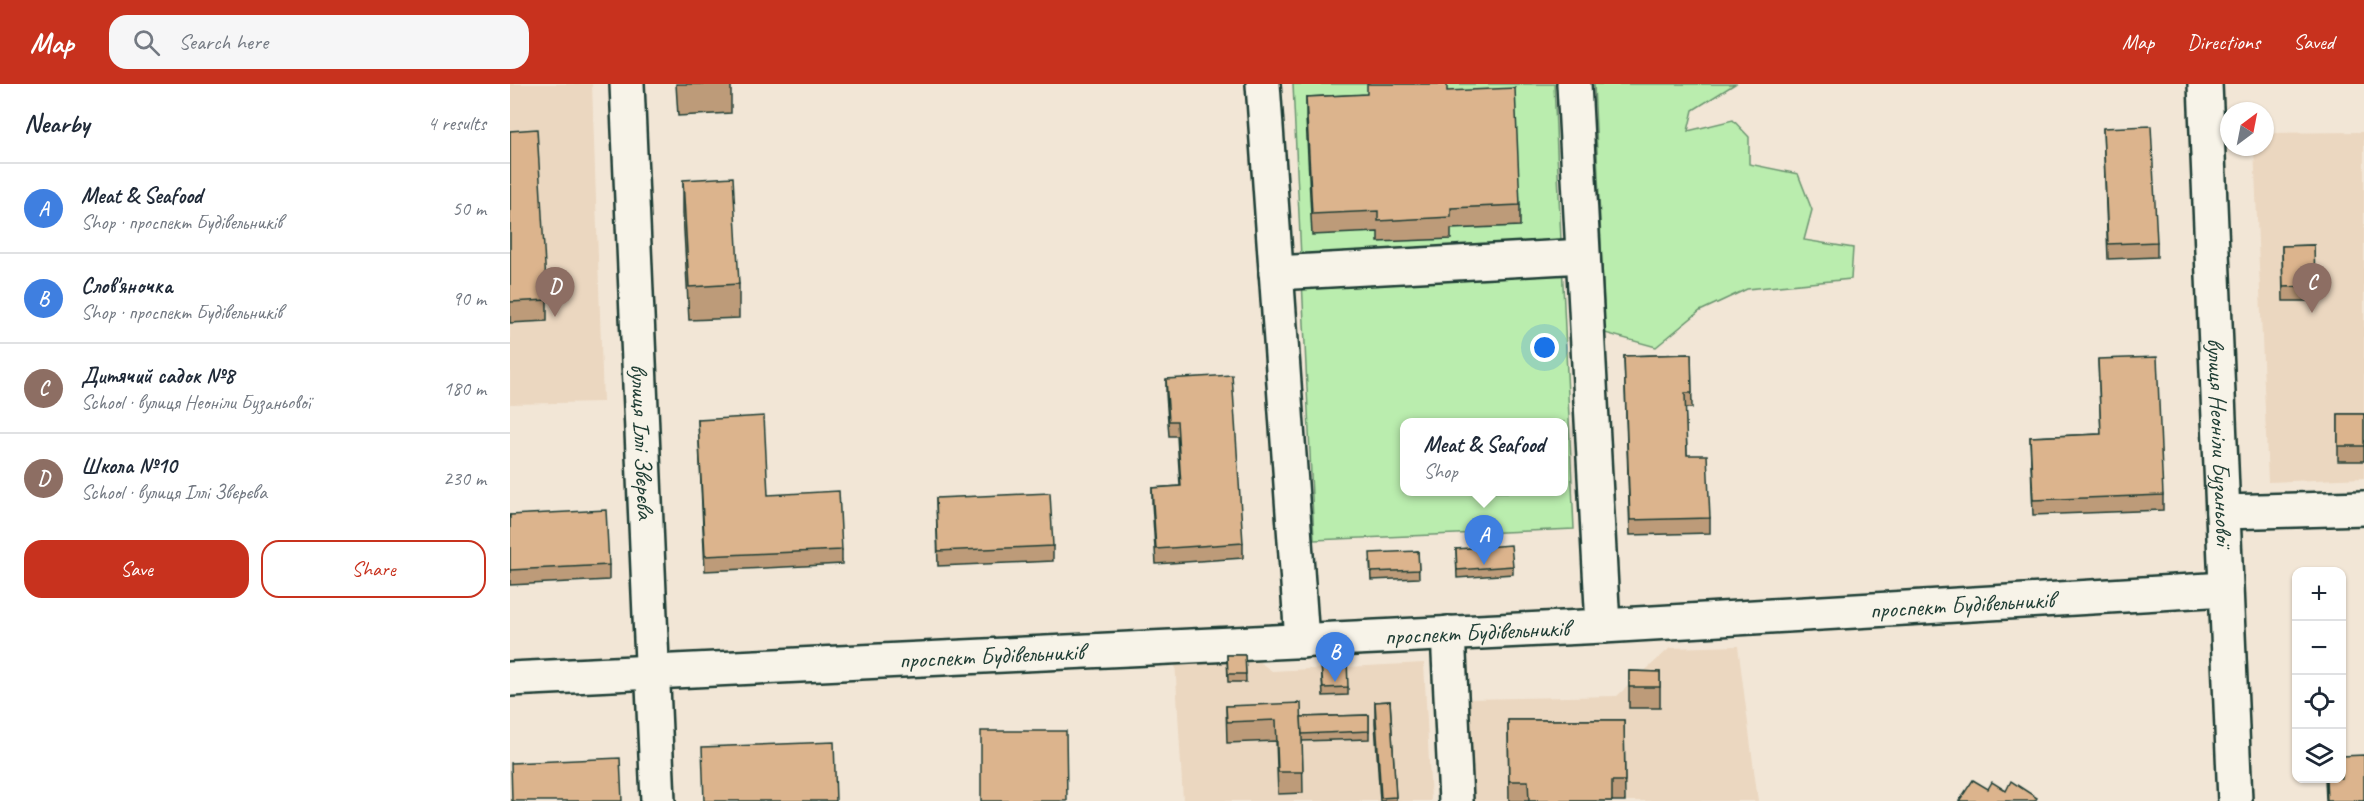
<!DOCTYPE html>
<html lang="en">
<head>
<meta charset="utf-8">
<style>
	body { margin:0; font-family:Caveat,sans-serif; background:#f6f6f7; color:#1f2937 }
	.controls { position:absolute; right:18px; bottom:18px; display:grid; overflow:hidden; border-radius:12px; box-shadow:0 2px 4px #0004 }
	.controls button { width:54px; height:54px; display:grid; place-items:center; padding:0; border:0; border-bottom:2px solid #e0e1e3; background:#fff; color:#1f2937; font:30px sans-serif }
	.compass { position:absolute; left:1710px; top:18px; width:54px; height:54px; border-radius:50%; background:#fff; box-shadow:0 2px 4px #0004; rotate:32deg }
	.you { position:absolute; left:1035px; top:264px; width:21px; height:21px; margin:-15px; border:4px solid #fff; border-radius:50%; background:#1a73e8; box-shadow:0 0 0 9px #1a73e833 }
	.badge { display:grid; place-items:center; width:39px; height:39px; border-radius:50%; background:#c8321e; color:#fff; font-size:20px; font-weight:700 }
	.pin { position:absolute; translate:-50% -50px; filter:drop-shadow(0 2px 3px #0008) }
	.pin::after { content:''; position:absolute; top:32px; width:21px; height:18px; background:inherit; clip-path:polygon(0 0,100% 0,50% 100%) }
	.popup { position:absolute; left:890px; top:334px; width:168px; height:78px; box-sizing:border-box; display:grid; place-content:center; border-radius:12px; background:#fff; filter:drop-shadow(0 2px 4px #0005); font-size:20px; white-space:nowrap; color:#747a83 }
	.popup b { font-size:22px; color:#1f2937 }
	.popup::after { content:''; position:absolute; left:50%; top:100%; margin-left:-12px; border:12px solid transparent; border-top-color:#fff }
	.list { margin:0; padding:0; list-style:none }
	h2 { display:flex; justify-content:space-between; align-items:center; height:78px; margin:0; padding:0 24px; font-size:26px }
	h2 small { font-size:20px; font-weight:400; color:#747a83 }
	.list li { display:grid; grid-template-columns:39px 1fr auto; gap:18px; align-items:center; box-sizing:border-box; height:90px; padding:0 24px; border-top:2px solid #e0e1e3 }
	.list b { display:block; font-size:22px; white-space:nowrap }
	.list p { margin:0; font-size:20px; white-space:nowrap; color:#747a83 }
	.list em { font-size:20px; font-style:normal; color:#747a83 }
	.actions { display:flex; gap:12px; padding:18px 24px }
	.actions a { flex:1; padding:14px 0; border:2px solid #c8321e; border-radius:18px; text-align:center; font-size:21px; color:#c8321e }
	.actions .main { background:#c8321e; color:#fff }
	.icon { flex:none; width:33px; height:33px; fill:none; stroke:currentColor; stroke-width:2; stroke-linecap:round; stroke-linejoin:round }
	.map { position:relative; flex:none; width:1854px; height:717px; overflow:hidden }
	header { display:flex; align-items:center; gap:36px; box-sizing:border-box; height:84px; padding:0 30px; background:#c8321e; color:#fff }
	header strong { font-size:28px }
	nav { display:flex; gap:33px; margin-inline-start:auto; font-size:21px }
	.search { width:420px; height:54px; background:#f6f6f7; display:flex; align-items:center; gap:15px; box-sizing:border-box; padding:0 21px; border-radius:18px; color:#747a83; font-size:22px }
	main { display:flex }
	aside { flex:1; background:#fff }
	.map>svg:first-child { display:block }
</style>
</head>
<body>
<header>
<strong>Map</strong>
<div class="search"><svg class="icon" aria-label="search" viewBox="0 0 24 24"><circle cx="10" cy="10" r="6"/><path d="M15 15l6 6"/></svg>Search here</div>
<nav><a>Map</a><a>Directions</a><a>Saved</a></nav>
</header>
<main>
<aside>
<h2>Nearby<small>4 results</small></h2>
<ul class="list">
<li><span class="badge" style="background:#3f7fe0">A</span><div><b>Meat &amp; Seafood</b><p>Shop · проспект Будівельників</p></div><em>50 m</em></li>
<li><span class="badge" style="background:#3f7fe0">B</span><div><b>Слов'яночка</b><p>Shop · проспект Будівельників</p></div><em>90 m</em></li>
<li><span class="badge" style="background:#8d6e63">C</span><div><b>Дитячий садок №8</b><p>School · вулиця Неоніли Бузаньової</p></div><em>180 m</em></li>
<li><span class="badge" style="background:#8d6e63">D</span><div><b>Школа №10</b><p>School · вулиця Іллі Звєрєва</p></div><em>230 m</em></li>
</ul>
<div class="actions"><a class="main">Save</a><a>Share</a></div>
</aside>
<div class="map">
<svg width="1854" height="717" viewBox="0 0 1854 717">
	<rect width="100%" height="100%" fill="#f2e6d6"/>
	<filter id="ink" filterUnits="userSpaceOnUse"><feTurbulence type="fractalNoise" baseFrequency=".0167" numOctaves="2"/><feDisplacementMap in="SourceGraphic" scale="12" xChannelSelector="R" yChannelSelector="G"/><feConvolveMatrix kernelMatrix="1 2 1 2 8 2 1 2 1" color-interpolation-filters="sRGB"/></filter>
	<g filter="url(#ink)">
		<!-- built -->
		<g fill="#ebd7c0">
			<polygon points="0,0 82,0 93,318 0,320"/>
			<polygon points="1854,48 1854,394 1758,398 1744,63 1755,63 1755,49"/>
			<polygon points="1228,562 1248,717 963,717 957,615 1107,612 1160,564"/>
			<polygon points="740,571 762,587 914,579 921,717 673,717 665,576"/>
		</g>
		<!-- green -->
		<g fill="#baedae" stroke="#6c9571" stroke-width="1.5" fill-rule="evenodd">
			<path d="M783,0H1044L1064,445L804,456ZM894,338H1054V408H894Z"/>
			<polygon points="1084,0 1225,0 1183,26 1178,47 1223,36 1239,53 1239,80 1288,90 1302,126 1294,156 1343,164 1341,195 1237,205 1190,227 1146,263 1095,249"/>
		</g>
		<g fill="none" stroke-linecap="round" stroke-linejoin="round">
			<!-- minor casing -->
			<g stroke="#1f3d34" stroke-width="38">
				<g id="minor">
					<path id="s1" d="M117,0L148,717"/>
					<polyline points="753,0 792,557"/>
					<polyline points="1064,0 1093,542"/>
					<path id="s2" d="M1695,0L1725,717"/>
					<polyline points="766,189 1073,172"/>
					<polyline points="1713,428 1854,424"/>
					<polyline points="938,549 946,717"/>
					<path id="s3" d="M0,595L1093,542L1716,505"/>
				</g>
			</g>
			<!-- minor -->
			<use href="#minor" stroke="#f7f3e8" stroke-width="33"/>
		</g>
		<!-- wall -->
		<g fill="#bd9b79" stroke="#1f3d34" stroke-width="1.5">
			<polygon points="166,0 221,0 221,29 168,32"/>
			<polygon points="937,7 1010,121 1010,142 941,145 941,155 868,158 868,148 802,151 796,34 796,13"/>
			<polygon points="1593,44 1647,158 1647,173 1598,175"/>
			<polygon points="0,47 37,216 37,237 0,239"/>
			<polygon points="173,96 229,200 229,234 179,236 173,129"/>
			<polygon points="1804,161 1805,217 1773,217 1772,162"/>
			<polygon points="1181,270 1182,324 1175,324 1177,371 1200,434 1200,449 1120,451 1114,272"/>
			<polygon points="1588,275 1653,411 1653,426 1523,431 1520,353 1591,350"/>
			<polygon points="656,295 733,459 733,474 646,480 642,419 642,404 670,402 667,352 659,352 656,310"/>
			<rect x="1828" y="330" width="26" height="47"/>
			<polygon points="188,336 258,411 332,466 332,480 195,487"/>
			<polygon points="426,414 543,462 543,477 428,482"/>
			<polygon points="0,431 99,481 99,496 0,501"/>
			<polygon points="946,465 1003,482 1003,490 947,494"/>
			<polygon points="908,467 909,494 861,496 860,477"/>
			<polygon points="717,571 735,571 736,598 718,598"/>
			<polygon points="811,578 838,603 838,611 813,612"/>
			<polygon points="1119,587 1150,588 1150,624 1119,624"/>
			<polygon points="880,617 886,717 870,717 865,639 865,618"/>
			<polygon points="716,622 791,633 859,631 859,655 792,657 793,709 768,710 766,657 717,659"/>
			<polygon points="998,636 1114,636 1115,717 999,717"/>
			<polygon points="1815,694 1832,694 1854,717 1816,717"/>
		</g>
		<!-- building -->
		<g fill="#dcb48d" stroke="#1f3d34" stroke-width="1.5">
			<polygon points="857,0 937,0 937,7 1005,4 1010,121 941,124 941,133 868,137 868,127 802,130 796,13 857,10"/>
			<polygon points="1641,42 1647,158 1598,160 1593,44"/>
			<polygon points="27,45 37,216 0,218 0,47"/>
			<polygon points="223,93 229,200 179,203 173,96"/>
			<polygon points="1804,161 1805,202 1773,203 1772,162"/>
			<polygon points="1181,270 1182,309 1175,309 1177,371 1197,371 1200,434 1120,436 1114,272"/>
			<polygon points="1647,273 1653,411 1523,416 1520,353 1591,350 1588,275"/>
			<polygon points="722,291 733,459 646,465 642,404 671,402 667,337 659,337 656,295"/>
			<rect x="1828" y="330" width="26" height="32"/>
			<polygon points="254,332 258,411 329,407 332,466 195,472 188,336"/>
			<polygon points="540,409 543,462 428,467 426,414"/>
			<polygon points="96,426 99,481 0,486 0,431"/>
			<polygon points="1001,461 1003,482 947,486 946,465"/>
			<polygon points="908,467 909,486 861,488 860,469"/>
			<polygon points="717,571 735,571 736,590 718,590"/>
			<polygon points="837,576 838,603 813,604 811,578"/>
			<polygon points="1119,587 1150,588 1150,603 1119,603"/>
			<polygon points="880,617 886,713 871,714 865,618"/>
			<polygon points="791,619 793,688 768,688 766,636 717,638 716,622"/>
			<polygon points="859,631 859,647 792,650 791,633"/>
			<polygon points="998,636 1114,636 1115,697 1102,697 1102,717 1019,717 1018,697 999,697"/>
			<polygon points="471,647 556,647 557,717 471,717"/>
			<polygon points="324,658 326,717 194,717 192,663"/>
			<polygon points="1854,671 1854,717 1817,717 1816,694 1832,694 1832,672"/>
			<polygon points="110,674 112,717 2,717 1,679"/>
			<polygon points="1463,696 1478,705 1482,698 1496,707 1501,697 1527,714 1525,717 1449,717"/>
		</g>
	</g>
	<g text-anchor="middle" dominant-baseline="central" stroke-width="6" stroke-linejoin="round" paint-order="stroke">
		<!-- street labels -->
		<g font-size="24" fill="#1f3d34" stroke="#f7f3e8">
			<text stroke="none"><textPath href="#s1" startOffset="358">вулиця Іллі Звєрєва</textPath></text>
			<text stroke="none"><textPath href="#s2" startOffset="358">вулиця Неоніли Бузаньової</textPath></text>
			<text stroke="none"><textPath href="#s3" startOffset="1454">проспект Будівельників</textPath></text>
			<text stroke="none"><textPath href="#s3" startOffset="968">проспект Будівельників</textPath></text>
			<text stroke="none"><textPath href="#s3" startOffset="482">проспект Будівельників</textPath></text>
		</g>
	</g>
</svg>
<div class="controls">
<button>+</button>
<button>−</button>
<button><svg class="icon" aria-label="locate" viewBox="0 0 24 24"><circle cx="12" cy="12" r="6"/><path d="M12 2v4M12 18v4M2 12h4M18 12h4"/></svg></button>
<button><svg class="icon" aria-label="layers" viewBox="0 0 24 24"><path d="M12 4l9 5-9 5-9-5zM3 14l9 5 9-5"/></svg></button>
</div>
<svg class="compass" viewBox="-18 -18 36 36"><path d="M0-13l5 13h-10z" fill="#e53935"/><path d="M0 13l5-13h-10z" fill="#747a83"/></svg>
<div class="you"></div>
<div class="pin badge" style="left:974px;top:481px;background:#3f7fe0">A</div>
<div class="popup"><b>Meat &amp; Seafood</b>Shop</div>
<div class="pin badge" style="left:825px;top:598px;background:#3f7fe0">B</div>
<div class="pin badge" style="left:1802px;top:229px;background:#8d6e63">C</div>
<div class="pin badge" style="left:45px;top:233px;background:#8d6e63">D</div>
</div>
</main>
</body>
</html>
